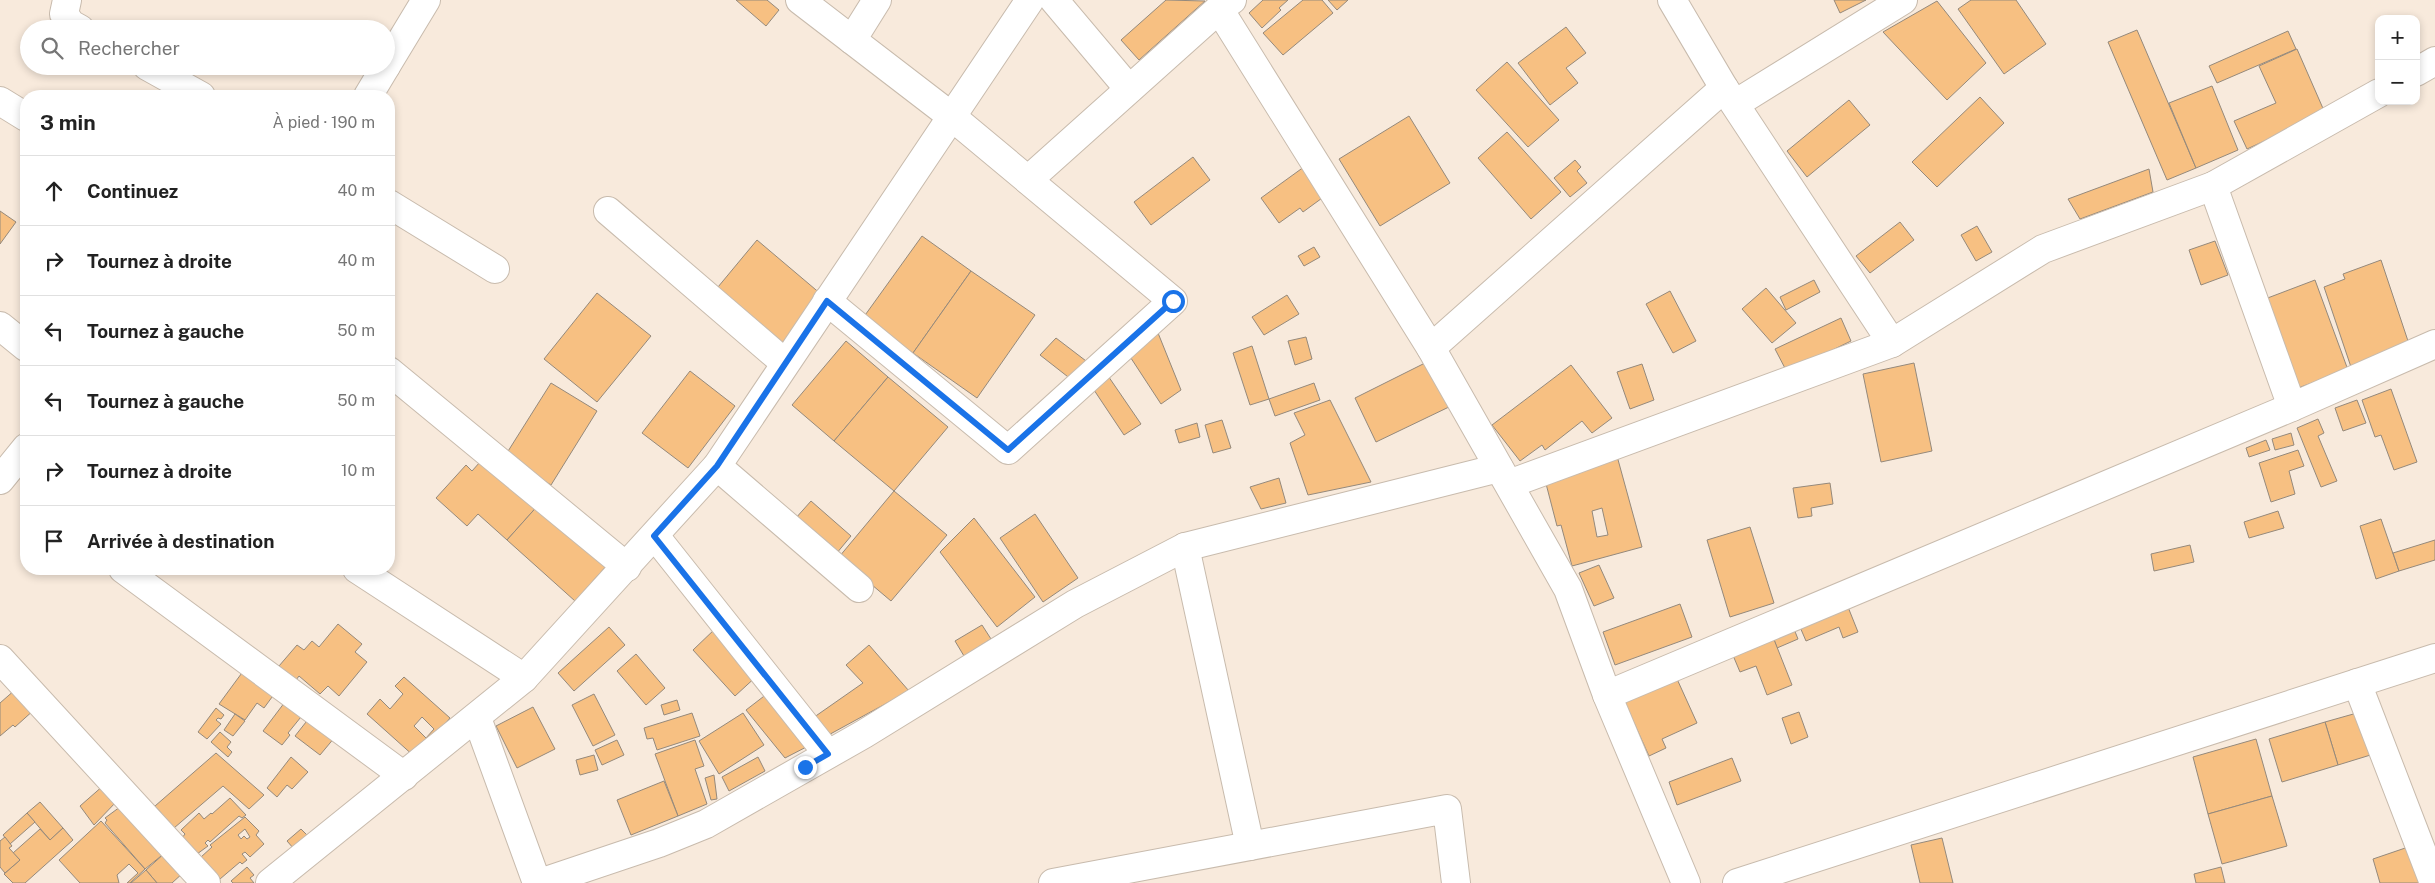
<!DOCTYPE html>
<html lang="fr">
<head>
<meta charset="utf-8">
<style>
	body { margin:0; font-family:"Public Sans",sans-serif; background:#f2f2f2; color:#222 }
	.controls { position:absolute; right:15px; top:15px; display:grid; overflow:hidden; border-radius:10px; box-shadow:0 2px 8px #0003 }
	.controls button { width:45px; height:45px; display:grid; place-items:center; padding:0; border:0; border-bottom:1px solid #e0e0e0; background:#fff; color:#222; font:25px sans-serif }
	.stop { position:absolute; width:15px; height:15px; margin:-11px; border:4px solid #1a73e8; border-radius:50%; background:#fff }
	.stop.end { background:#1a73e8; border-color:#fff; box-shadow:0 1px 5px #0008 }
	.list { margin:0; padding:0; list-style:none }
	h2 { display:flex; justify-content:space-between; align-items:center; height:65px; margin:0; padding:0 20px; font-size:21px }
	h2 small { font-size:16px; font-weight:400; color:#767676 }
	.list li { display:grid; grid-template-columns:32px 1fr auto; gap:15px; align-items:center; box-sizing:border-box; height:70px; padding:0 20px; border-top:1px solid #e0e0e0 }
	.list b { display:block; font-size:19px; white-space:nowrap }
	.list em { font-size:16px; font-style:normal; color:#767676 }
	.icon { flex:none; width:28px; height:28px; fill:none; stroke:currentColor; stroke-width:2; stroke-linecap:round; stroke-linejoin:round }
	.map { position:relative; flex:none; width:2435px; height:883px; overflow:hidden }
	.search { position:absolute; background:#fff; box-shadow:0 2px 8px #0003; left:20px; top:20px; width:375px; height:55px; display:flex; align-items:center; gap:12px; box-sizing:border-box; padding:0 18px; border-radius:28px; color:#767676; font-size:19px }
	.panel { position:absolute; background:#fff; box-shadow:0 2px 8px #0003; left:20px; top:90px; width:375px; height:485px; border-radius:20px }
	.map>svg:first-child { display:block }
</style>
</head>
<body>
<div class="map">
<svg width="2435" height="883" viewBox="0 0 2435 883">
	<rect width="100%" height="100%" fill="#f8eadc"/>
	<!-- building -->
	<g fill="#f7c082" stroke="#95897b" fill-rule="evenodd">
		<polygon points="736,0 767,0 779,10 766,26"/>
		<polygon points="1166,0 1205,1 1139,60 1121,40"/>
		<polygon points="1263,0 1288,0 1279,8 1281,10 1262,28 1249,13"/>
		<polygon points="1303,0 1322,0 1333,13 1283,55 1263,33"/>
		<polygon points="1328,0 1348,0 1337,10"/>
		<polygon points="1834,0 1866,0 1840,13"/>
		<polygon points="1971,0 2016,0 2046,44 2004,74 1958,9"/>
		<polygon points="1937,1 1986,63 1947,100 1883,32"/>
		<polygon points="1566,27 1586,53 1566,68 1578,83 1550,105 1518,63"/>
		<polygon points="2137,30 2196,168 2167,180 2108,42"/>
		<polygon points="2288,31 2296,49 2217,83 2209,66"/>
		<polygon points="2297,49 2325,113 2247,149 2234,121 2276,103 2259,66"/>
		<polygon points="1507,62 1559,120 1528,147 1476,90"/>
		<polygon points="2212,86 2238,150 2196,168 2169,103"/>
		<polygon points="1980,97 2004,123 1937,187 1912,162"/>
		<polygon points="1849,100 1870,125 1807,177 1787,151"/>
		<polygon points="1409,116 1450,183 1380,226 1339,159"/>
		<polygon points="1507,132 1561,192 1531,219 1478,158"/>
		<polygon points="1193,157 1210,180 1151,225 1134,202"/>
		<polygon points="1575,160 1581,167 1577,171 1587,183 1570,197 1554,178"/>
		<polygon points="1308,164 1329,193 1303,212 1300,208 1279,223 1261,198"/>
		<polygon points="2149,169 2153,192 2080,219 2068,199"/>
		<polygon points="0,211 16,222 0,244"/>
		<polygon points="1900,222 1914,240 1870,273 1856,256"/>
		<polygon points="1977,226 1992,252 1976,261 1961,235"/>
		<polygon points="922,236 971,271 913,353 863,318"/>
		<polygon points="757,240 822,295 778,348 713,293"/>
		<polygon points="2215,241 2228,275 2201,285 2189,250"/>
		<polygon points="1314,247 1320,257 1304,266 1298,256"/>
		<polygon points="2381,260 2411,350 2352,370 2324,287 2345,279 2343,274"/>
		<polygon points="971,271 1035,315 977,398 913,353"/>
		<polygon points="1814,280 1820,292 1786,310 1780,297"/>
		<polygon points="2315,280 2348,370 2298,388 2265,299"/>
		<polygon points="1766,288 1796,323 1772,343 1742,309"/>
		<polygon points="1670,291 1696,341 1673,353 1646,304"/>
		<polygon points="597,293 651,336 597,402 544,359"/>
		<polygon points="1287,295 1299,314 1264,335 1252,317"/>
		<polygon points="1841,318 1851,341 1787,372 1775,349"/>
		<polygon points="1156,328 1181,390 1161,404 1125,349"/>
		<polygon points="1306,337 1312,359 1295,365 1288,341"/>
		<polygon points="1056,338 1090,364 1072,380 1040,355"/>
		<polygon points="846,341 888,377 834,441 792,405"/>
		<polygon points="1252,346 1269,399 1250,405 1233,353"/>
		<polygon points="1429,361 1451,406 1376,442 1355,398"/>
		<polygon points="1914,363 1932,451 1881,462 1863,374"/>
		<polygon points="1642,364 1654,400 1630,409 1617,372"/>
		<polygon points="1571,365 1612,418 1592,433 1582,421 1545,450 1542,445 1520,461 1492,425"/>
		<polygon points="1104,370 1141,424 1124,435 1088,381"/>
		<polygon points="690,371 735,406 688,468 642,433"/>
		<polygon points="888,377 948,427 894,491 834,441"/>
		<polygon points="551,383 597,411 551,485 505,456"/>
		<polygon points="1314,383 1320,400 1275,416 1269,399"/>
		<polygon points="2391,389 2417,462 2394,470 2381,435 2375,437 2362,400"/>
		<polygon points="1330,400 1371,482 1308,495 1290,443 1305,435 1294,413"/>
		<polygon points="2357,400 2366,423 2343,431 2335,408"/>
		<polygon points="2318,419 2324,433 2318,436 2337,481 2321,487 2297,428"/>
		<polygon points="1222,420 1231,448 1213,453 1205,425"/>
		<polygon points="1197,423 1200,437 1179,443 1175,430"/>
		<polygon points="2291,433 2294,445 2275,450 2272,439"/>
		<polygon points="2266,440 2270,450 2249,457 2246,448"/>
		<polygon points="2298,450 2304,466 2289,471 2295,494 2271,502 2259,463"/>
		<path d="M1617,456L1642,547L1572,566L1561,525L1557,526L1544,476ZM1602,508L1608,535L1597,537L1592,511Z"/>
		<polygon points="480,462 541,502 507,540 478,514 467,526 436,498 466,465 472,471"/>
		<polygon points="1279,478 1286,503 1261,509 1250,487"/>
		<polygon points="1830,483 1833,504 1811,508 1812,516 1798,518 1793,488"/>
		<polygon points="894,491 947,535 891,601 839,557"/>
		<polygon points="811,501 851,536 836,554 795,519"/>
		<polygon points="541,502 609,563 575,601 507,540"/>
		<polygon points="2278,511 2284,528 2249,538 2244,522"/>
		<polygon points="1035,514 1078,578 1043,602 1000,538"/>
		<polygon points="974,518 1035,597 997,627 940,552"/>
		<polygon points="2381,519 2399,571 2376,579 2360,526"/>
		<polygon points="1750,527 1774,603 1730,617 1707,540"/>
		<polygon points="2435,540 2435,560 2399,571 2393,553"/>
		<polygon points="2190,545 2194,562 2154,571 2151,554"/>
		<polygon points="1599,565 1614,598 1594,606 1579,573"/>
		<polygon points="1680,604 1692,637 1615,665 1603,632"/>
		<polygon points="1848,607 1858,632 1843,638 1839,627 1806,641 1800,627"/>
		<polygon points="338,624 362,644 355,652 367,662 339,696 328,686 320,694 299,676 296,680 279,666 297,645 304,650 312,641 319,647"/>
		<polygon points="982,625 991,639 964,656 955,641"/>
		<polygon points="609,627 625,645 574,691 558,673"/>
		<polygon points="716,628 759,674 735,696 693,650"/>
		<polygon points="1794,629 1798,639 1777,648 1773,637"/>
		<polygon points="1773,637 1792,685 1767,695 1756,666 1740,672 1732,653"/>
		<polygon points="869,645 909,691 823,738 810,720 863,683 846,665"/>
		<polygon points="636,654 665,688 646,705 617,671"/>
		<polygon points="247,666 275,693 264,708 257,703 245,720 219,704"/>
		<polygon points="1672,668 1697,723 1662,739 1666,748 1649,756 1620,692"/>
		<path d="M404,677L450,718L415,757L367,714L380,699L390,709L403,694L395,686ZM422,717L434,729L426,738L414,726Z"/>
		<polygon points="16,689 35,709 15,727 13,725 0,736 0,703"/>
		<polygon points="772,690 814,743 785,758 746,710"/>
		<polygon points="594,694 615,735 593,746 572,705"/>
		<polygon points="288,698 305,712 288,733 290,735 282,745 263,731"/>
		<polygon points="677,700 680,710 664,715 661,705"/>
		<polygon points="533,707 555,749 517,768 496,726"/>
		<polygon points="216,708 224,715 221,719 218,718 216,720 221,724 207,739 198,732"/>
		<polygon points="2364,711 2377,753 2338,765 2325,722"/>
		<polygon points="1799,712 1808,737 1791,744 1782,718"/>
		<polygon points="692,713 700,736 657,750 653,738 647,739 644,728"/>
		<polygon points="743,713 764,745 719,774 699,741"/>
		<polygon points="235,714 245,721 233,736 224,730"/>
		<polygon points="310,717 335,737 320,755 295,736"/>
		<polygon points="2325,722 2338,765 2282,782 2269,739"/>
		<polygon points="220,732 231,742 227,747 232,752 228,757 211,742"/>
		<polygon points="2256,739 2272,796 2208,814 2193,757"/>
		<polygon points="617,740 624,755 602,765 595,750"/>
		<polygon points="695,740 704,766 695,769 707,804 678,816 655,754"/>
		<polygon points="216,753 264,795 249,809 223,786 174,828 155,806"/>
		<polygon points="594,755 598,770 580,775 576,760"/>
		<polygon points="291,757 308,772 292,789 287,785 277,797 267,788"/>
		<polygon points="758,757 765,771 729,791 722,777"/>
		<polygon points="1732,758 1741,781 1677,805 1669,782"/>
		<polygon points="714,775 717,799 711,800 705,778"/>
		<polygon points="664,781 678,816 631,835 617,800"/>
		<polygon points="104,785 117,801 94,825 80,806"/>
		<polygon points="2272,796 2287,846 2222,864 2208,814"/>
		<polygon points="230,798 246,815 242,818 239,816 210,842 208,840 205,843 208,846 197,854 182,838 185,834 181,830 199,813 204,819 211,813 212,814"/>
		<polygon points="40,802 63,828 50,840 27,813"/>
		<polygon points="124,804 166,852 145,869 105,823 107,820 105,818"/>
		<polygon points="27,813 35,822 10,844 3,835"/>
		<path d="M245,817L259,831L256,835L264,844L250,857L245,852L242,854L247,860L242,864L240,862L220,879L201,857L212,847L210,845ZM245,829L250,837L247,839L244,836L241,839L238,835Z"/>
		<polygon points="101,821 145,869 130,883 127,883 138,873 129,864 117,875 119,883 80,883 59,860"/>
		<polygon points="63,828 73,840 25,883 13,883 4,874 20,860 13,853 40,829 50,840"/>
		<polygon points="301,829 308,836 294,849 287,841"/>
		<polygon points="5,837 12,846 9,848 20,860 5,873 0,867 0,841"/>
		<polygon points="1942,838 1953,883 1920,883 1911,845"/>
		<polygon points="2417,844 2430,883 2380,883 2373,859"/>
		<polygon points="166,852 184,872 172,883 157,883 146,870"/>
		<polygon points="247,867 254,875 250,878 254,883 233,883 231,881"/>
		<polygon points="2221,867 2225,883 2196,883 2194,874"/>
		<polygon points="146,870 157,883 131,883"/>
	</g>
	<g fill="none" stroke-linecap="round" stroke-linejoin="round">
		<!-- street casing -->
		<g stroke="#c8bbad" stroke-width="30">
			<g id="street">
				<polyline points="67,0 64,14 71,24 80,29"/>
				<polyline points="800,0 951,116 1173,301 1008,450 827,301"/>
				<polyline points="1054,0 1129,89"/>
				<polyline points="1672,0 1724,88 1892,343"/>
				<polyline points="1219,9 1431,348 1568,589 1607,695 1686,883"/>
				<polyline points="852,40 877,0"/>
				<polyline points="147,66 201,96"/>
				<polyline points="386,66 426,0"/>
				<polyline points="2416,72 2435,61"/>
				<polyline points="368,96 386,66"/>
				<polyline points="0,101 26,117"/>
				<polyline points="1735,104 1903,0"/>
				<polyline points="1028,180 1219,9 1232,0"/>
				<polyline points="2213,186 2292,407"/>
				<polyline points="389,204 495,269"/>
				<polyline points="608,211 785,363"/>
				<polyline points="0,326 26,347"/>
				<polyline points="1431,348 1724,88"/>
				<polyline points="389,371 627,567"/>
				<polyline points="717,466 859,588"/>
				<polyline points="0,480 26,448"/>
				<polyline points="1509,484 1892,343 2043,249 2213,186 2379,93"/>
				<polyline points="655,536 828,754"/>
				<polyline points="1185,547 1250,846"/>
				<polyline points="123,569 404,776"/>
				<polyline points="357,569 524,678"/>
				<polyline points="0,659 206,883"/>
				<polyline points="2357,683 2434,883"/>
				<polyline points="1607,695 2292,407 2435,344"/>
				<polyline points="477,718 537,883"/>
				<polyline points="270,883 524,678 717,466 1030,0"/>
				<polyline points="540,883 659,843 706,824 864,734 1075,604 1185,547 1499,468"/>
				<polyline points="1053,883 1447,809 1456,883"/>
				<polyline points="1737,883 2435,658"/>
			</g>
		</g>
		<!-- street -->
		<use href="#street" stroke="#fff" stroke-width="28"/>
	</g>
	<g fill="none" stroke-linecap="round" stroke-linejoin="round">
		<!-- route -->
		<polyline stroke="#1a73e8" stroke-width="6" points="805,767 828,754 654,536 717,466 827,301 1008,450 1173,301"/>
	</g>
</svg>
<div class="controls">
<button>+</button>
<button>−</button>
</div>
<div class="stop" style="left:1173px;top:301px"></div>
<div class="stop end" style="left:805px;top:767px"></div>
<div class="search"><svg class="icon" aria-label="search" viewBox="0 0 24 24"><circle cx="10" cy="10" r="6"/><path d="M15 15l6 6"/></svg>Rechercher</div>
<section class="panel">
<h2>3 min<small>À pied · 190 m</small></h2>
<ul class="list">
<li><svg class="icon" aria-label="ahead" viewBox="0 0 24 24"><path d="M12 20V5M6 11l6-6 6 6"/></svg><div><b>Continuez</b></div><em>40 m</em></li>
<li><svg class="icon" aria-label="right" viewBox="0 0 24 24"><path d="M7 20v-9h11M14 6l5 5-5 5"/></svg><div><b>Tournez à droite</b></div><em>40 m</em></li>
<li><svg class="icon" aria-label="left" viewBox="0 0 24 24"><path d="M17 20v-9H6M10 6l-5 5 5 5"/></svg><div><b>Tournez à gauche</b></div><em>50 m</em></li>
<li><svg class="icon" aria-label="left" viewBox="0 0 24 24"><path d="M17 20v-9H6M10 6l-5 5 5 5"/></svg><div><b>Tournez à gauche</b></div><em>50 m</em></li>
<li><svg class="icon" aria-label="right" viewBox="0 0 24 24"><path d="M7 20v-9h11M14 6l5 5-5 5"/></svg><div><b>Tournez à droite</b></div><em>10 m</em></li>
<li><svg class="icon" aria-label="arrive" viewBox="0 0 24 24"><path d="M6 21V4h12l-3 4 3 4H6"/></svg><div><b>Arrivée à destination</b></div></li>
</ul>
</section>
</div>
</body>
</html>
